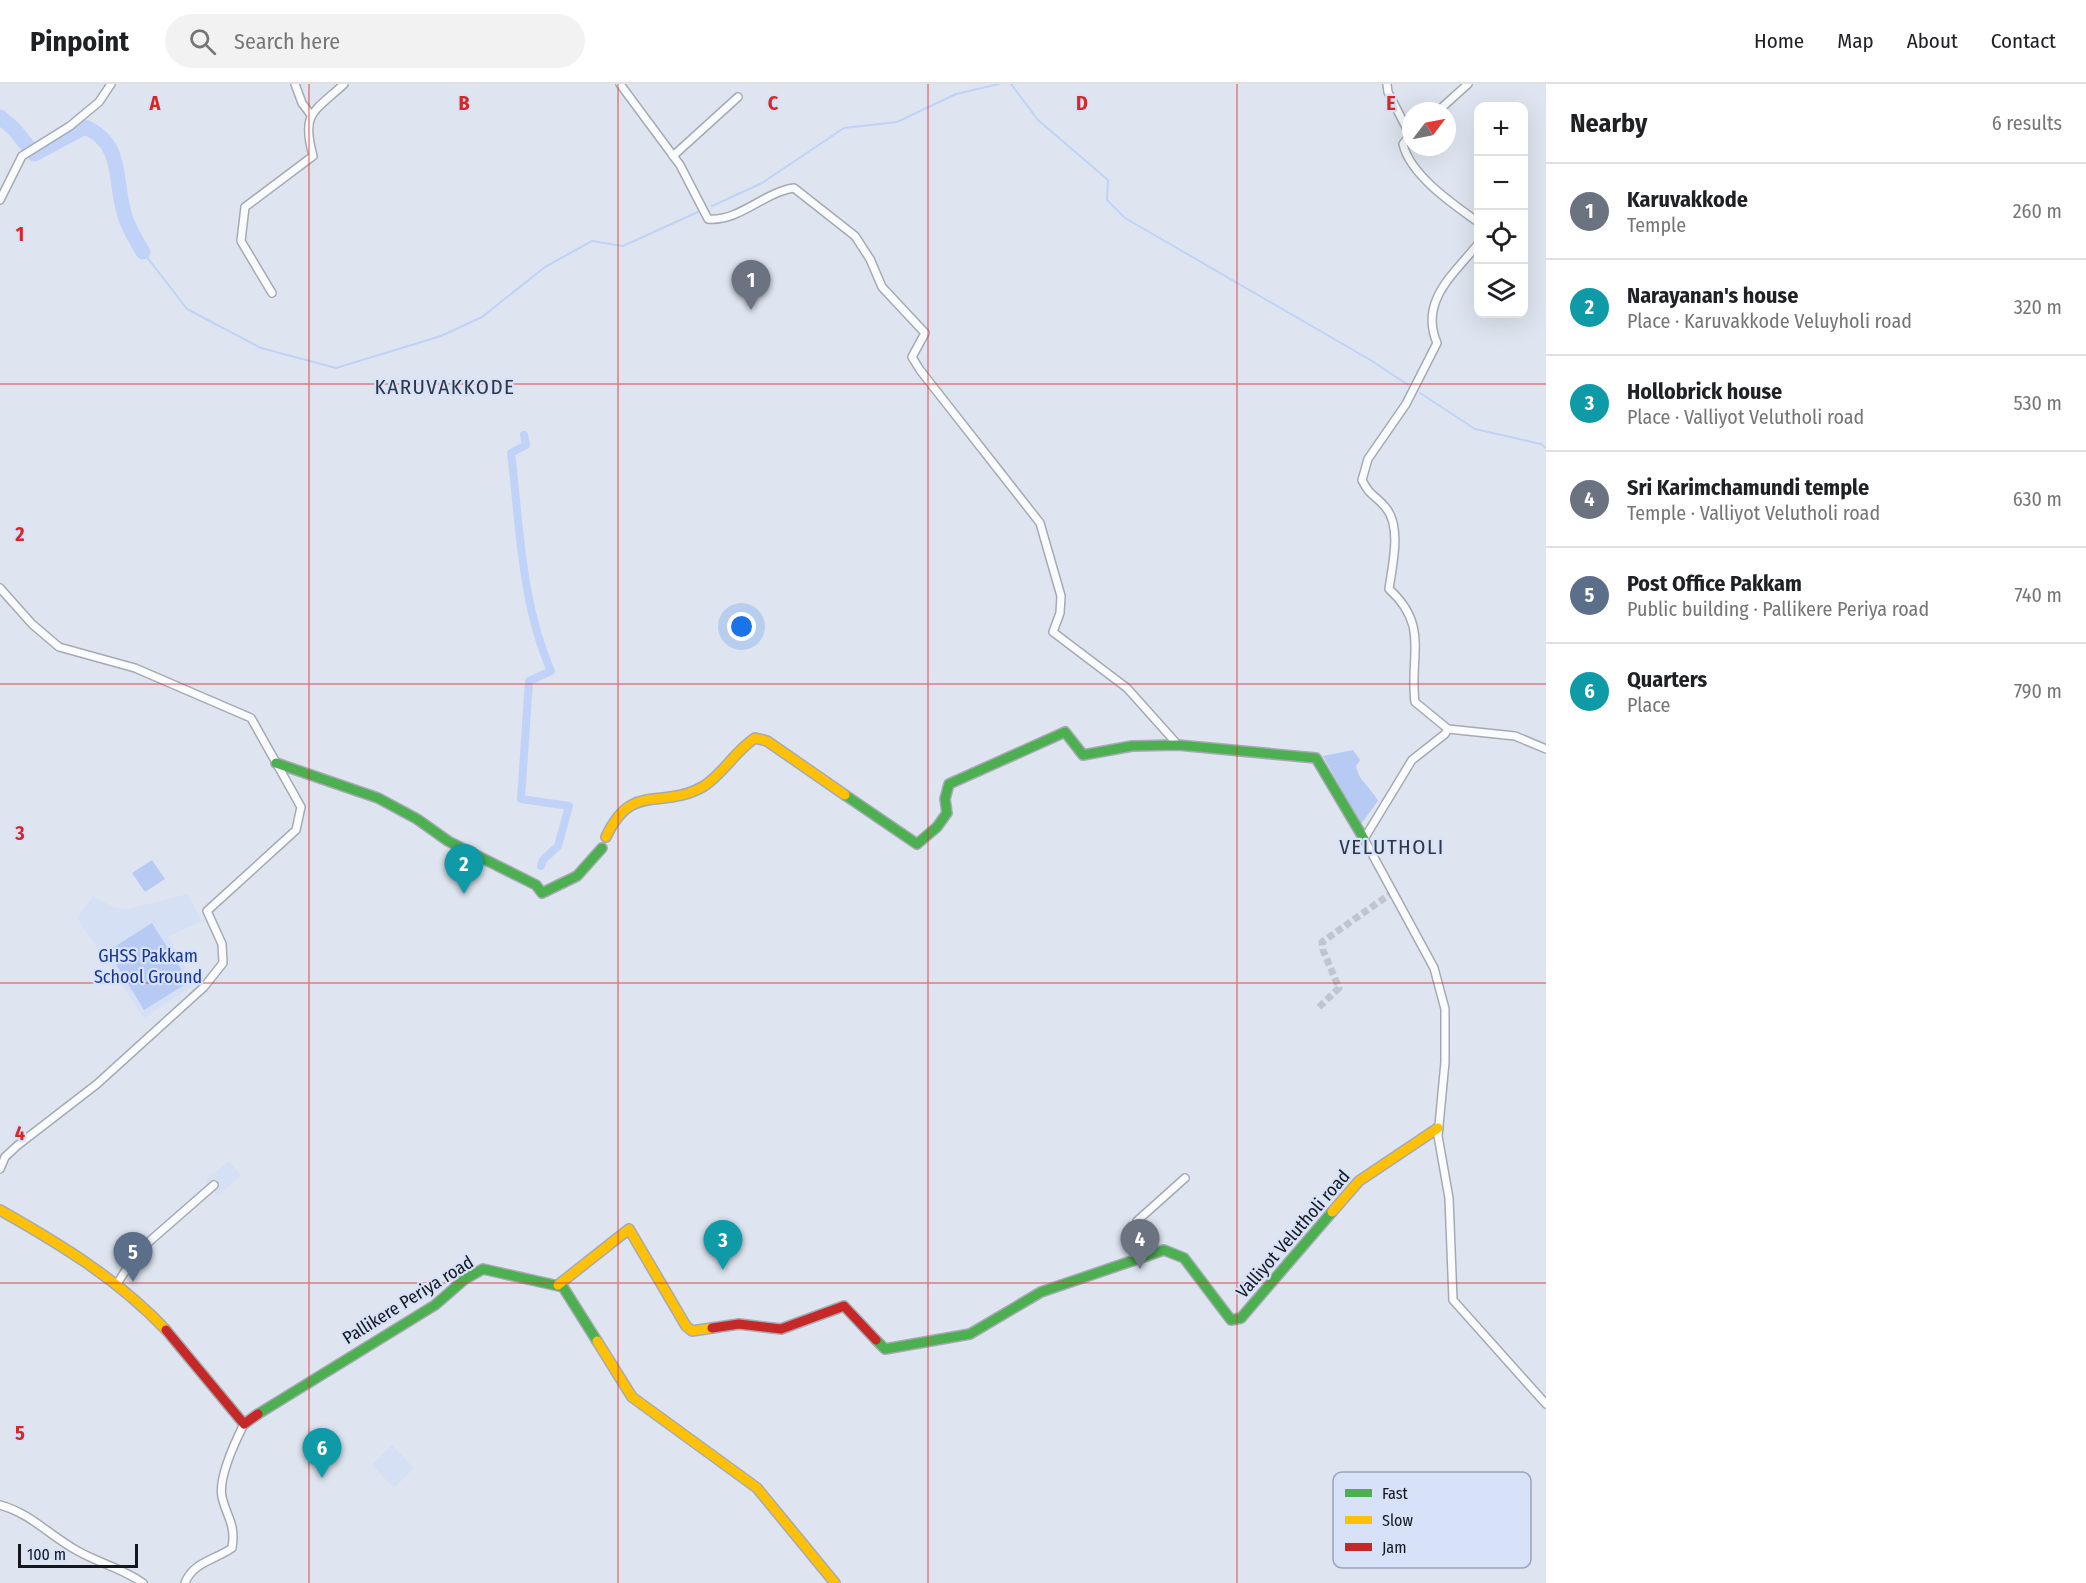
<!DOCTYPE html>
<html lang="en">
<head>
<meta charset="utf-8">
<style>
	body { margin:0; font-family:"Fira Sans Condensed",sans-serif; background:#f2f2f2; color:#202124 }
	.controls { position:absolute; right:18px; top:18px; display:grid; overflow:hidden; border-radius:12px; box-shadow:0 6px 24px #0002 }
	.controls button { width:54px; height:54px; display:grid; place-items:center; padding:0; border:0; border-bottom:2px solid #e0e0e0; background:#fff; color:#202124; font:30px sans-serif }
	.compass { position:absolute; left:1402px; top:18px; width:54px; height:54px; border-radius:50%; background:#fff; box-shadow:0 6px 24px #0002; rotate:58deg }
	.scale { position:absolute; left:18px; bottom:15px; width:120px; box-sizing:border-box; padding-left:6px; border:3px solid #13171e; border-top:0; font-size:16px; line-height:21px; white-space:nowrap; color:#13171e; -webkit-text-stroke:4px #d7e2f8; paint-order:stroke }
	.you { position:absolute; left:742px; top:543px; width:21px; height:21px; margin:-15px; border:4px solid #fff; border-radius:50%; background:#1a73e8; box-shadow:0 0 0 9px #1a73e833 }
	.badge { display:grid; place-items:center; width:39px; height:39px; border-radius:50%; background:#0f766e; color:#fff; font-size:20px; font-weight:700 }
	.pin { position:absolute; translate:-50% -50px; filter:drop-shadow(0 2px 3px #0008) }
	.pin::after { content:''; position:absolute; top:32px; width:21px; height:18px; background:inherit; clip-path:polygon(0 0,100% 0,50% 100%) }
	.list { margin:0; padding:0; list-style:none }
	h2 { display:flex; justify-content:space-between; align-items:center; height:78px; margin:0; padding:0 24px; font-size:26px }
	h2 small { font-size:20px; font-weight:400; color:#757577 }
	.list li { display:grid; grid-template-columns:39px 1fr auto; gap:18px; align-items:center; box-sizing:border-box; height:96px; padding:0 24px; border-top:2px solid #e0e0e0 }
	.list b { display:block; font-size:22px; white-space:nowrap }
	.list p { margin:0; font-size:20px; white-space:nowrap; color:#757577 }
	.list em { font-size:20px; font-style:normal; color:#757577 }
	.icon { flex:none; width:33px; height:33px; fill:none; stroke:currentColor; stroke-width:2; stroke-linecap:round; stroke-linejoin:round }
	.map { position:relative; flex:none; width:1546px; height:1499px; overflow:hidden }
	header { display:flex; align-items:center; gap:36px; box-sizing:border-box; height:84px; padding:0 30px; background:#fff; border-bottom:2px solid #e0e0e0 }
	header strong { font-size:28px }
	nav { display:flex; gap:33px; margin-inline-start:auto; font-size:21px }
	.search { width:420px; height:54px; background:#f2f2f2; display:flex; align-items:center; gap:15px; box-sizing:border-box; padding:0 21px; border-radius:33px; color:#757577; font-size:22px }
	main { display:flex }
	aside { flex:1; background:#fff }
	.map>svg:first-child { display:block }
</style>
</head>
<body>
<header>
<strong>Pinpoint</strong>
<div class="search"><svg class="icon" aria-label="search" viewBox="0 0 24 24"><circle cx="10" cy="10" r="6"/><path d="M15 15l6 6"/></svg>Search here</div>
<nav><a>Home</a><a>Map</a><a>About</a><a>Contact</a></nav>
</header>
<main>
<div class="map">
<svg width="1546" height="1499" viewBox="0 0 1546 1499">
	<rect width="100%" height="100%" fill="#dfe5f0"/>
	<!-- built -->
	<g fill="#d5e0f4">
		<polygon points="187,810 202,837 168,853 195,900 144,934 77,834 93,812 113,823 128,825"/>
		<polygon points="229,1077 241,1091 217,1112 205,1097"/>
		<polygon points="392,1361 414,1384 394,1404 372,1381"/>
	</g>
	<!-- green -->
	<g fill="#b6caf4">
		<path d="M1353,666L1360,676L1356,682C1359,698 1371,703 1378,717L1361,740L1323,672Z"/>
		<polygon points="152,776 165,795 145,808 132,789"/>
		<polygon points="152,839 189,898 144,926 108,867"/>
	</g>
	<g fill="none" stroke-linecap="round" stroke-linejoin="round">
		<!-- stream -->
		<g stroke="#c0d2f7" stroke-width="2">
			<polyline points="1011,0 1038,36 1108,96 1107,116 1125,134 1372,277 1408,301"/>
			<polyline points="712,122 762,99 844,44 897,38 956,10 999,0"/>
			<polyline points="143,168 187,225 261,264 336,284 441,252 482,233 545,183 592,157 623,162 698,128"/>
			<polyline points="1420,309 1475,345 1541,360 1546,364"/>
		</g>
		<!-- canal -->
		<path stroke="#c0d2f7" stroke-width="8" d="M524,351L526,361L511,369C520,442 521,519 551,587L529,597L521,715L569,722L558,762L543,776L541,782"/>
		<!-- river -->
		<path stroke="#c0d2f7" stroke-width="15" d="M0,33L14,45L34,70L85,43C121,59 115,89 122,120C125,138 134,153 143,168"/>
		<!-- street-tunnel -->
		<polyline stroke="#c0c6d0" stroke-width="7" stroke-dasharray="7 3.5" stroke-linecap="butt" points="1319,923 1339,904 1323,866 1322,858 1393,808"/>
		<!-- street casing -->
		<g stroke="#a5aab2" stroke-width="10">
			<g id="street">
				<polyline points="295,0 302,19 311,31"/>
				<path d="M620,0L680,81L708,135C739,138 764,108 794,104L855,152L870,175L882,203L925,249L912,273L920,286L1040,439L1061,512L1060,529L1053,548L1127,604L1178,661"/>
				<polyline points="1387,0 1388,8 1410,51"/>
				<polyline points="1438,27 1468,0"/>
				<path d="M1411,50L1403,60C1410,91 1454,121 1478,138"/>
				<polyline points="673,72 738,13"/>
				<polyline points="0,116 22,72 70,42 99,18 111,0"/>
				<path d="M272,209L241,157L245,123L313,72C301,28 314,28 344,0"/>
				<polyline points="0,504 32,540 59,563 135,584 251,634 301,723 296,746 207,827 222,860 223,879 204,903 97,1000 18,1061 5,1073 0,1085"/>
				<path d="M1448,645L1415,618C1409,572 1430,542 1389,505C1392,483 1402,443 1386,424C1376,411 1370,413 1362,396L1368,375L1406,320L1437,259C1419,217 1454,190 1478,160"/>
				<polyline points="1546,665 1515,652 1448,645 1445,650 1412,676 1364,755 1434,884 1445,925 1445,978 1438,1052 1449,1114 1453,1216 1546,1320"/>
				<polyline points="1134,1176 1137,1137 1185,1094"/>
				<polyline points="117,1200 134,1173 151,1156 214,1101"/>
				<path d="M0,1421C30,1429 49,1451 76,1466C98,1479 120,1483 143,1499"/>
				<path d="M185,1499C193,1478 215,1476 232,1464C236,1440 227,1434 222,1413C218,1394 235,1358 244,1340"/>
			</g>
		</g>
		<!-- fast casing -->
		<g stroke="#a5aab2" stroke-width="12">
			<g id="fast">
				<polyline points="276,679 378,714 417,735 448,757 536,801 542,809 577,792 602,764"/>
				<polyline points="845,711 917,760 937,743 947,729 945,715 949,700 1065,648 1083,671 1132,662 1178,661 1316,674 1364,755"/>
				<polyline points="876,1256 885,1265 970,1250 1041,1208 1164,1166 1184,1174 1231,1236 1241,1234 1332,1128"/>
				<polyline points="258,1330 435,1221 465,1195 483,1185 563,1203 597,1257"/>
			</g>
		</g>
		<!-- slow casing -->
		<g stroke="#a5aab2" stroke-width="12">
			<g id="slow">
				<path d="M606,753C632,696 662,727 704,702C724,689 735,667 755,654L767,657L845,711"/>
				<path d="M0,1126C60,1160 118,1195 166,1246"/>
				<polyline points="1332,1128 1359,1097 1438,1044"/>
				<polyline points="558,1201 629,1145 686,1242 692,1247 712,1244"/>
				<polyline points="597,1257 632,1313 757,1404 835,1499"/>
			</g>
		</g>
		<!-- jam casing -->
		<g stroke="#a5aab2" stroke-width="12">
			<g id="jam">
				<polyline points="712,1244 739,1240 781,1245 844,1222 876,1256"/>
				<polyline points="166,1246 244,1340 258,1330"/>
			</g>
		</g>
		<!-- street -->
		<use href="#street" stroke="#fafbfd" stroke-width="7"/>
		<!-- fast -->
		<use href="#fast" stroke="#4caf50" stroke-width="9"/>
		<!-- slow -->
		<use href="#slow" stroke="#ffc107" stroke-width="9"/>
		<!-- jam -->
		<use href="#jam" stroke="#c62828" stroke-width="9"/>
	</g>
	<!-- grid -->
	<path fill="none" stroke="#d62828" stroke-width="1.5" stroke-opacity="0.55" d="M309,0V1499M618,0V1499M928,0V1499M1237,0V1499M0,300H1546M0,600H1546M0,899H1546M0,1199H1546"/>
	<g text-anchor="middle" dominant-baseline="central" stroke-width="4.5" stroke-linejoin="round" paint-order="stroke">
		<!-- park labels -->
		<g font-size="18" fill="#183790" stroke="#d7e2f8">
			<text x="148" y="872">GHSS Pakkam<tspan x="148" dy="21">School Ground</tspan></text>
		</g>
		<!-- street labels -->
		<g font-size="18" fill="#13171e" stroke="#d7e2f8">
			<text transform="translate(1293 1150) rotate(-49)">Valliyot Velutholi road</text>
			<text transform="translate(408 1216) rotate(-32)">Pallikere Periya road</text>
		</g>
		<!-- quarter labels -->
		<g font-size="21" letter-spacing="1.5" fill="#2e3748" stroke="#d7e2f8">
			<text x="445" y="303">KARUVAKKODE</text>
			<text x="1392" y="763">VELUTHOLI</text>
		</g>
	</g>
	<!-- legend -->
	<rect x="1333" y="1388" width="198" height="96" rx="9" fill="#d7e2f8" stroke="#9ca5b7" stroke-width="1.5"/>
	<rect x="1345" y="1405" width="27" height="8" fill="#4caf50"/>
	<rect x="1345" y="1432" width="27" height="8" fill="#ffc107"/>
	<rect x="1345" y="1459" width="27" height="8" fill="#c62828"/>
	<g font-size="16" fill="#13171e">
		<text x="1382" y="1415">Fast</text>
		<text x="1382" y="1442">Slow</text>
		<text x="1382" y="1469">Jam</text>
	</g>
	<g font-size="20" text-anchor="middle" font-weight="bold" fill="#d62828" stroke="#d7e2f8" stroke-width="4.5" stroke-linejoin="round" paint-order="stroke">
		<text x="155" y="26">A</text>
		<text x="464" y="26">B</text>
		<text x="773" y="26">C</text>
		<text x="1082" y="26">D</text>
		<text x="1391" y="26">E</text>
		<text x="20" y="157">1</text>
		<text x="20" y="457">2</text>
		<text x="20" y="756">3</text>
		<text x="20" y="1056">4</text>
		<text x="20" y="1356">5</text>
	</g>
</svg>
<div class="controls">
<button>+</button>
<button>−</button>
<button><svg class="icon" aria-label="locate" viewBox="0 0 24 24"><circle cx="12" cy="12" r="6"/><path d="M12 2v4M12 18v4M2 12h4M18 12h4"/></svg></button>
<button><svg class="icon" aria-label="layers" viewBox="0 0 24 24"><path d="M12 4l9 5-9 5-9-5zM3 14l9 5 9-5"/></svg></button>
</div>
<svg class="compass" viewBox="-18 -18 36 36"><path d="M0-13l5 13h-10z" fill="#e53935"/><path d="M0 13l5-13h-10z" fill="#757577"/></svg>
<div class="scale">100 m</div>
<div class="you"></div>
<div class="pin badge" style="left:751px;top:226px;background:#6b7280">1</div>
<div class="pin badge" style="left:464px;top:810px;background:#0f9aa8">2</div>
<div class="pin badge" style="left:723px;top:1186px;background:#0f9aa8">3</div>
<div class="pin badge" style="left:1140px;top:1185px;background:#6b7280">4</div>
<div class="pin badge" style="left:133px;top:1198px;background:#5c6f8a">5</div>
<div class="pin badge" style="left:322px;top:1394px;background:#0f9aa8">6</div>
</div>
<aside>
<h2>Nearby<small>6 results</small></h2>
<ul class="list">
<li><span class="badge" style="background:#6b7280">1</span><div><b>Karuvakkode</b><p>Temple</p></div><em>260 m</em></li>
<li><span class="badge" style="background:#0f9aa8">2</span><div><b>Narayanan's house</b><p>Place · Karuvakkode Veluyholi road</p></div><em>320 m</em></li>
<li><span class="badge" style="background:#0f9aa8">3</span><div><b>Hollobrick house</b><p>Place · Valliyot Velutholi road</p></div><em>530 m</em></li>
<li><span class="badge" style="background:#6b7280">4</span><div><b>Sri Karimchamundi temple</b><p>Temple · Valliyot Velutholi road</p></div><em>630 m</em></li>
<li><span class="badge" style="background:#5c6f8a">5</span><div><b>Post Office Pakkam</b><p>Public building · Pallikere Periya road</p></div><em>740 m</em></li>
<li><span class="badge" style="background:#0f9aa8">6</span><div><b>Quarters</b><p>Place</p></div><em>790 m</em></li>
</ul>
</aside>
</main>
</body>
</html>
